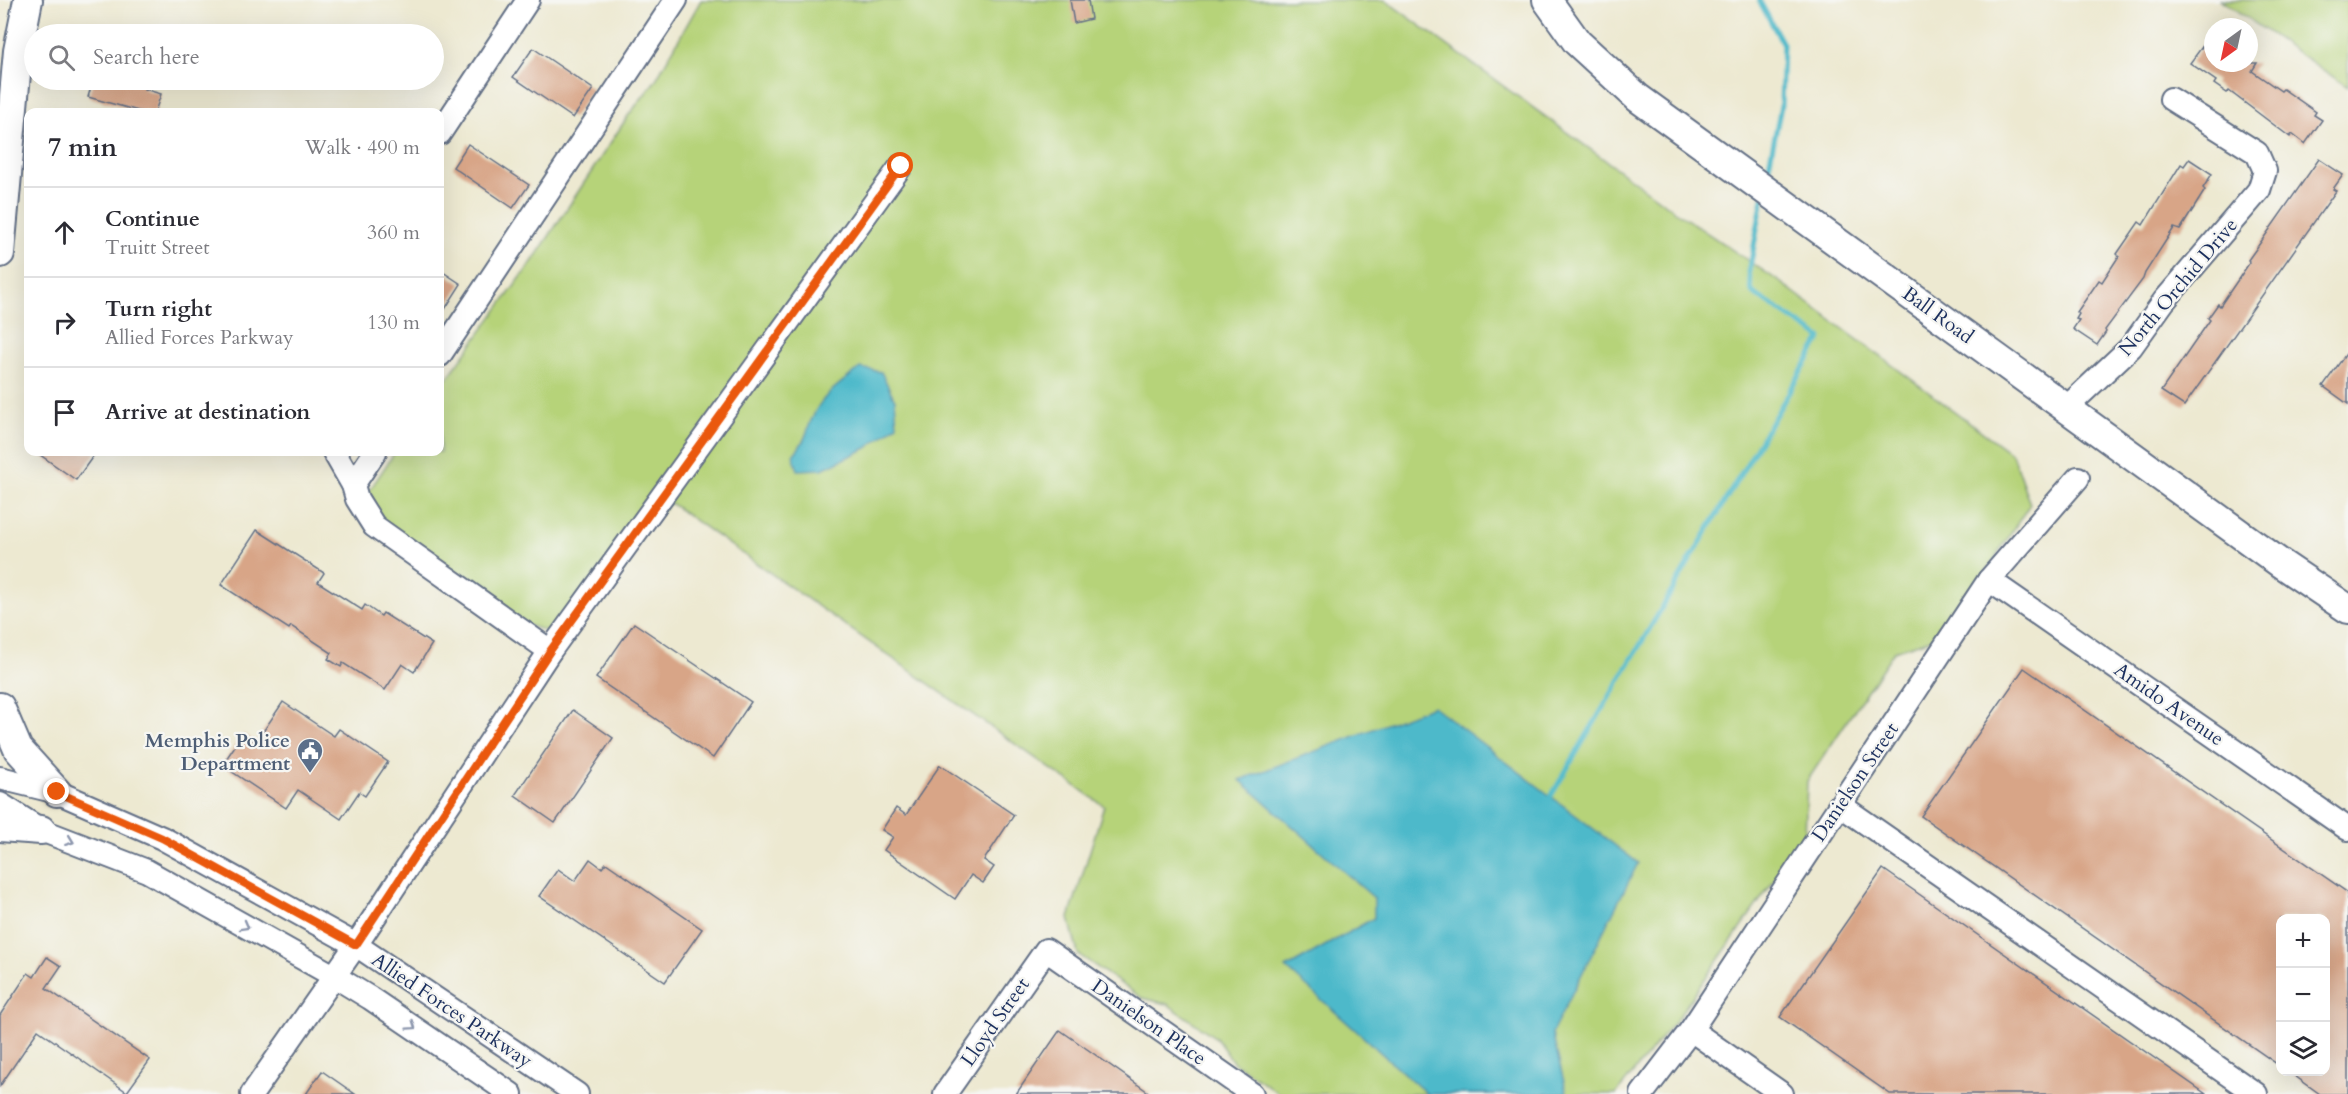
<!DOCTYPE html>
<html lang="en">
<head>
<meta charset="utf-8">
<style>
	body { margin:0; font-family:Cardo,serif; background:#f7f7f7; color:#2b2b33 }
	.controls { position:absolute; right:18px; bottom:18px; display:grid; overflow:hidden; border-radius:12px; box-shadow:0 6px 24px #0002 }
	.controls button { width:54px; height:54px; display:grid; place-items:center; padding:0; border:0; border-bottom:2px solid #e1e1e2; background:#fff; color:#2b2b33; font:30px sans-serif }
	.compass { position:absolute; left:2204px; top:18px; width:54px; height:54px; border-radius:50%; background:#fff; box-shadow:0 6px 24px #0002; rotate:213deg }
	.stop { position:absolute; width:18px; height:18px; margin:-14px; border:4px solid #ea580c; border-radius:50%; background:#fff }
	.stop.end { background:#ea580c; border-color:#fff; box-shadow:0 2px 6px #0008 }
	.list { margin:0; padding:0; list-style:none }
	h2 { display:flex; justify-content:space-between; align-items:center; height:78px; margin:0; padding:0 24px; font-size:26px }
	h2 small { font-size:20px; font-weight:400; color:#7c7c81 }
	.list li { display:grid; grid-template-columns:39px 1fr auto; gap:18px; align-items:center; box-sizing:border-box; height:90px; padding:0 24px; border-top:2px solid #e1e1e2 }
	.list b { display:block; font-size:22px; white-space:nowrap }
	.list p { margin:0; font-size:20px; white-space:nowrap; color:#7c7c81 }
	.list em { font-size:20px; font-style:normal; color:#7c7c81 }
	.icon { flex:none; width:33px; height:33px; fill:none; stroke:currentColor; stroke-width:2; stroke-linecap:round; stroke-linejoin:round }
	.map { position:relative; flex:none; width:2348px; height:1094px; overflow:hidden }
	.search { position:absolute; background:#fff; box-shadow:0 6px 24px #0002; left:24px; top:24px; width:420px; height:66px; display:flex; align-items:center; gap:15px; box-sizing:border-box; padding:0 21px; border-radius:33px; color:#7c7c81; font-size:22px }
	.panel { position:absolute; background:#fff; box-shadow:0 6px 24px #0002; left:24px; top:108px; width:420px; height:348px; border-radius:12px }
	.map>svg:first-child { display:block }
</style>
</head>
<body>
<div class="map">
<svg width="2348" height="1094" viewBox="0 0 2348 1094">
	<rect width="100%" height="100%" fill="#f6f6f2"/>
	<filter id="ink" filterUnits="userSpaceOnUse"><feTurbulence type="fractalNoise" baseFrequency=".0167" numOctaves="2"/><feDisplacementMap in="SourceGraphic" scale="12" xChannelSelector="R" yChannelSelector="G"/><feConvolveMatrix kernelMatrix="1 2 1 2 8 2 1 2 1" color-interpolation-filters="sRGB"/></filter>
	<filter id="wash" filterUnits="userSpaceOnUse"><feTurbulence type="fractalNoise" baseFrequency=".008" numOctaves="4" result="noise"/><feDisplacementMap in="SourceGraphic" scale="24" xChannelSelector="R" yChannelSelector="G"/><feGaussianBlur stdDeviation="1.35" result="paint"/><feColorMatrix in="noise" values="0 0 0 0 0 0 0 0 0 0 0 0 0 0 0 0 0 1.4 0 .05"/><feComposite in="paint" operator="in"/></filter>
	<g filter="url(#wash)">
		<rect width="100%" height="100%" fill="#ede9d1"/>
		<!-- green -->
		<g fill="#b6d379" stroke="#68816c" stroke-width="1.5">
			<polygon points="701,0 1385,0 1682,216 1780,282 2012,454 2030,504 1946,634 1894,651 1807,781 1805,836 1679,1016 1616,1094 1280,1094 1233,1062 1216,1038 1167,1004 1142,998 1078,954 1069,918 1104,806 670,503 553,633 526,625 380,522 365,497 395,452 440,452 440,388 532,262 628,116 655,81"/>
			<polygon points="2221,0 2348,0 2348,87"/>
		</g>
		<!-- water -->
		<g fill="#4eb9ca" stroke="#347494" stroke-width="1.5">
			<path d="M860,368L881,372L895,400L897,425L867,448L822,469L798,470L793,455C808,439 805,432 814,414C824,393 843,382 860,368Z"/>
			<polygon points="1433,706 1638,863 1552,1033 1567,1094 1427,1094 1286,968 1374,918 1374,898 1240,780"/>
		</g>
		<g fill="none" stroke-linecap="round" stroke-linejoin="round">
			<!-- stream -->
			<g stroke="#4eb9ca" stroke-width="5">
				<polyline points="1759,0 1783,44 1781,106 1766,180"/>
				<polyline points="1551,796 1821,338 1752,292 1749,272 1763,198"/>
			</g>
		</g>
		<g id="blocks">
			<!-- building -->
			<g fill="#d8a587">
				<polygon points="1070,0 1088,0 1091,19 1074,23"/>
				<polygon points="2213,32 2213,63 2257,63 2252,71 2281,91 2283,89 2316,112 2314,115 2322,120 2305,144 2292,134 2290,137 2229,91 2227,93 2214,84 2216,81 2190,63"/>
				<polygon points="533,48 593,89 573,118 513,77"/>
				<polygon points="93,80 147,80 144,89 161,94 155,112 142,112 88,97"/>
				<polygon points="468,144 529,185 513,208 453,167"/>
				<polygon points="2189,159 2212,174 2203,188 2205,190 2180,230 2174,228 2145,273 2143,279 2105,330 2106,332 2097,345 2073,329 2079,320 2076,319 2079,314 2077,312 2099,280 2102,282 2119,256 2117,254 2139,222 2143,225 2181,164 2184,166"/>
				<polygon points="2319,159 2343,175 2333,189 2336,191 2184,406 2161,391 2210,320 2208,318 2218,304 2220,306 2250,262 2248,260 2258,246"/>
				<polygon points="440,270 461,284 440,317"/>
				<polygon points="2348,351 2348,404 2323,386"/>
				<polygon points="36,452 96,452 76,480"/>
				<polygon points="257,530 324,573 318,582 362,610 365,605 381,616 383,613 432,644 414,672 402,664 385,690 343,663 341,667 328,659 332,653 291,626 289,629 221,585"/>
				<polygon points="634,623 751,702 713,758 596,678"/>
				<polygon points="2024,668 2348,893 2348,1094 2320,1094 2288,1071 2325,1071 2325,918 2280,918 2280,1066 1921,816"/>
				<polygon points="283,702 334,736 339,729 388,762 365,796 359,792 341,819 298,790 286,808 222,765 243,734 256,742"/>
				<polygon points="573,710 613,738 555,823 515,795"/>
				<polygon points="940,765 1014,815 984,860 994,867 983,883 971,875 955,899 884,850 893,837 882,830 896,808 906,815"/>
				<polygon points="590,859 602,868 606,863 702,929 665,982 539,896 558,869 575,881"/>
				<polygon points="1883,869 2206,1094 1890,1094 1780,1017"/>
				<polygon points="47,957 61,966 46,988 150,1060 127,1092 38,1030 0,1086 0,1015 28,973 34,977"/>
				<polygon points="1060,1030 1151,1094 1016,1094"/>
				<polygon points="322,1071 355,1094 306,1094"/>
			</g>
		</g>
	</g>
	<g filter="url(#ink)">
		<use href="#blocks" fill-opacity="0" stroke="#647086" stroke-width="1.5"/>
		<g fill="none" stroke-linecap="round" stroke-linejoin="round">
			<!-- minor casing -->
			<g stroke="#647086" stroke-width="26">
				<g id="minor">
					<polyline points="440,133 528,0"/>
					<polyline points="440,355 676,0"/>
					<polyline points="2066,408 2131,347 2164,301 2259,190 2265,171 2257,153 2171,99"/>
					<polyline points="334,452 353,485 357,499 374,526 550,651"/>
					<polyline points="353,485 375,452"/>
					<polyline points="1989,580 2348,829"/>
					<polyline points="0,778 57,792 162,838 356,945 577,1094"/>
					<polyline points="0,804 41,830 147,871 334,976 370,998 511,1094"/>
					<polyline points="1840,805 2256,1094"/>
					<polyline points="1691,1030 1782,1094"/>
					<polyline points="252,1094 356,945 550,651 901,166"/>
					<polyline points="945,1094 1046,950 1252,1094"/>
					<polyline points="1642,1094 1691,1030 1989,580 2078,478"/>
				</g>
			</g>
			<!-- major casing -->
			<g stroke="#647086" stroke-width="32">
				<g id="major">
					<polyline points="1547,0 1577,42 1638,98 2280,563 2348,609"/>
					<polyline points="0,253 18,51 28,0"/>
					<polyline points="0,707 18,749 57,792"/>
					<polyline points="0,827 41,830"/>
				</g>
			</g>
			<!-- minor -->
			<use href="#minor" stroke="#fff" stroke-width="22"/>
			<!-- major -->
			<use href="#major" stroke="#fff" stroke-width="28"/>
		</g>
		<!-- one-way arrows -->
		<defs><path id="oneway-chevron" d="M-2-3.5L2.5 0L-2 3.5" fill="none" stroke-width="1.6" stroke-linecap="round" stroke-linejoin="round" transform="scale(1.5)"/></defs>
		<g stroke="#8d97ae">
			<use href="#oneway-chevron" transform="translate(70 841) rotate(21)"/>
			<use href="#oneway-chevron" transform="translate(245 926) rotate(29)"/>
			<use href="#oneway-chevron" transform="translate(412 1026) rotate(35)"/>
		</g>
	</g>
	<g fill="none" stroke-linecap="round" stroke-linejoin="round" filter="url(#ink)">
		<!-- route -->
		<polyline stroke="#ea580c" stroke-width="8" points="57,792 162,838 356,945 550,651 901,166"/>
	</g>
	<!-- icons -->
	<defs>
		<g id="civic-pin" transform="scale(1.35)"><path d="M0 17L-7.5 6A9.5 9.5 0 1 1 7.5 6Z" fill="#5c6f8a" stroke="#f6f6f2"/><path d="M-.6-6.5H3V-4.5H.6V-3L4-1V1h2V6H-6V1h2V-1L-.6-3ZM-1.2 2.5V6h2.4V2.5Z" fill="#fff"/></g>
	</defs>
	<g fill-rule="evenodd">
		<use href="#civic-pin" x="310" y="751"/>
	</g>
	<g text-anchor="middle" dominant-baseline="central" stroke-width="4.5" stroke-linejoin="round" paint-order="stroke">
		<!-- street labels -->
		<g font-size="20" fill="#1b2f5e" stroke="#f6f6f2">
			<text transform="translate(2178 287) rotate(-50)">North Orchid Drive</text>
			<text transform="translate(1938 315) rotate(36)">Ball Road</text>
			<text transform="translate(2169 704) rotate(35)">Amido Avenue</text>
			<text transform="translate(1855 782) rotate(-56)">Danielson Street</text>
			<text transform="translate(452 1010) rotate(34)">Allied Forces Parkway</text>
			<text transform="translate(995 1022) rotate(-55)">Lloyd Street</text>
			<text transform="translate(1149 1022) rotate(35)">Danielson Place</text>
		</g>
		<!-- service labels -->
		<g font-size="20" font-weight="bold" fill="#4e5e75" stroke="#f6f6f2" text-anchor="end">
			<text x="290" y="740">Memphis Police<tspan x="290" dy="23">Department</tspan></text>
		</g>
	</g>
</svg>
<div class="controls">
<button>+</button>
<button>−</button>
<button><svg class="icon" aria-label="layers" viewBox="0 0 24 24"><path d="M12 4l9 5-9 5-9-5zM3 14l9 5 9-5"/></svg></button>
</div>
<svg class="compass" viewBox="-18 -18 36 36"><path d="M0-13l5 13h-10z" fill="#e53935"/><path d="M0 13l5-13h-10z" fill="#7c7c81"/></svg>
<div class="stop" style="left:901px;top:166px"></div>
<div class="stop end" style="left:57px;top:792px"></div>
<div class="search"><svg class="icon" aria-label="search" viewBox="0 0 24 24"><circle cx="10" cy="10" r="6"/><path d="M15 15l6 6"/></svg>Search here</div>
<section class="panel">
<h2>7 min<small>Walk · 490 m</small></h2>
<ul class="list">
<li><svg class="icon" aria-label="ahead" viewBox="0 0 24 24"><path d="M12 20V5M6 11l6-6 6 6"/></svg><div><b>Continue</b><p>Truitt Street</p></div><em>360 m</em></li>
<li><svg class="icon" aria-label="right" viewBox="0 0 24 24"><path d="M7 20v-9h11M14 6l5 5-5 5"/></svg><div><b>Turn right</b><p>Allied Forces Parkway</p></div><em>130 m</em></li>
<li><svg class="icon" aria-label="arrive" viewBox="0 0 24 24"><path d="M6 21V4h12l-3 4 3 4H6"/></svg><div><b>Arrive at destination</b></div></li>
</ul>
</section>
</div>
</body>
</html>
